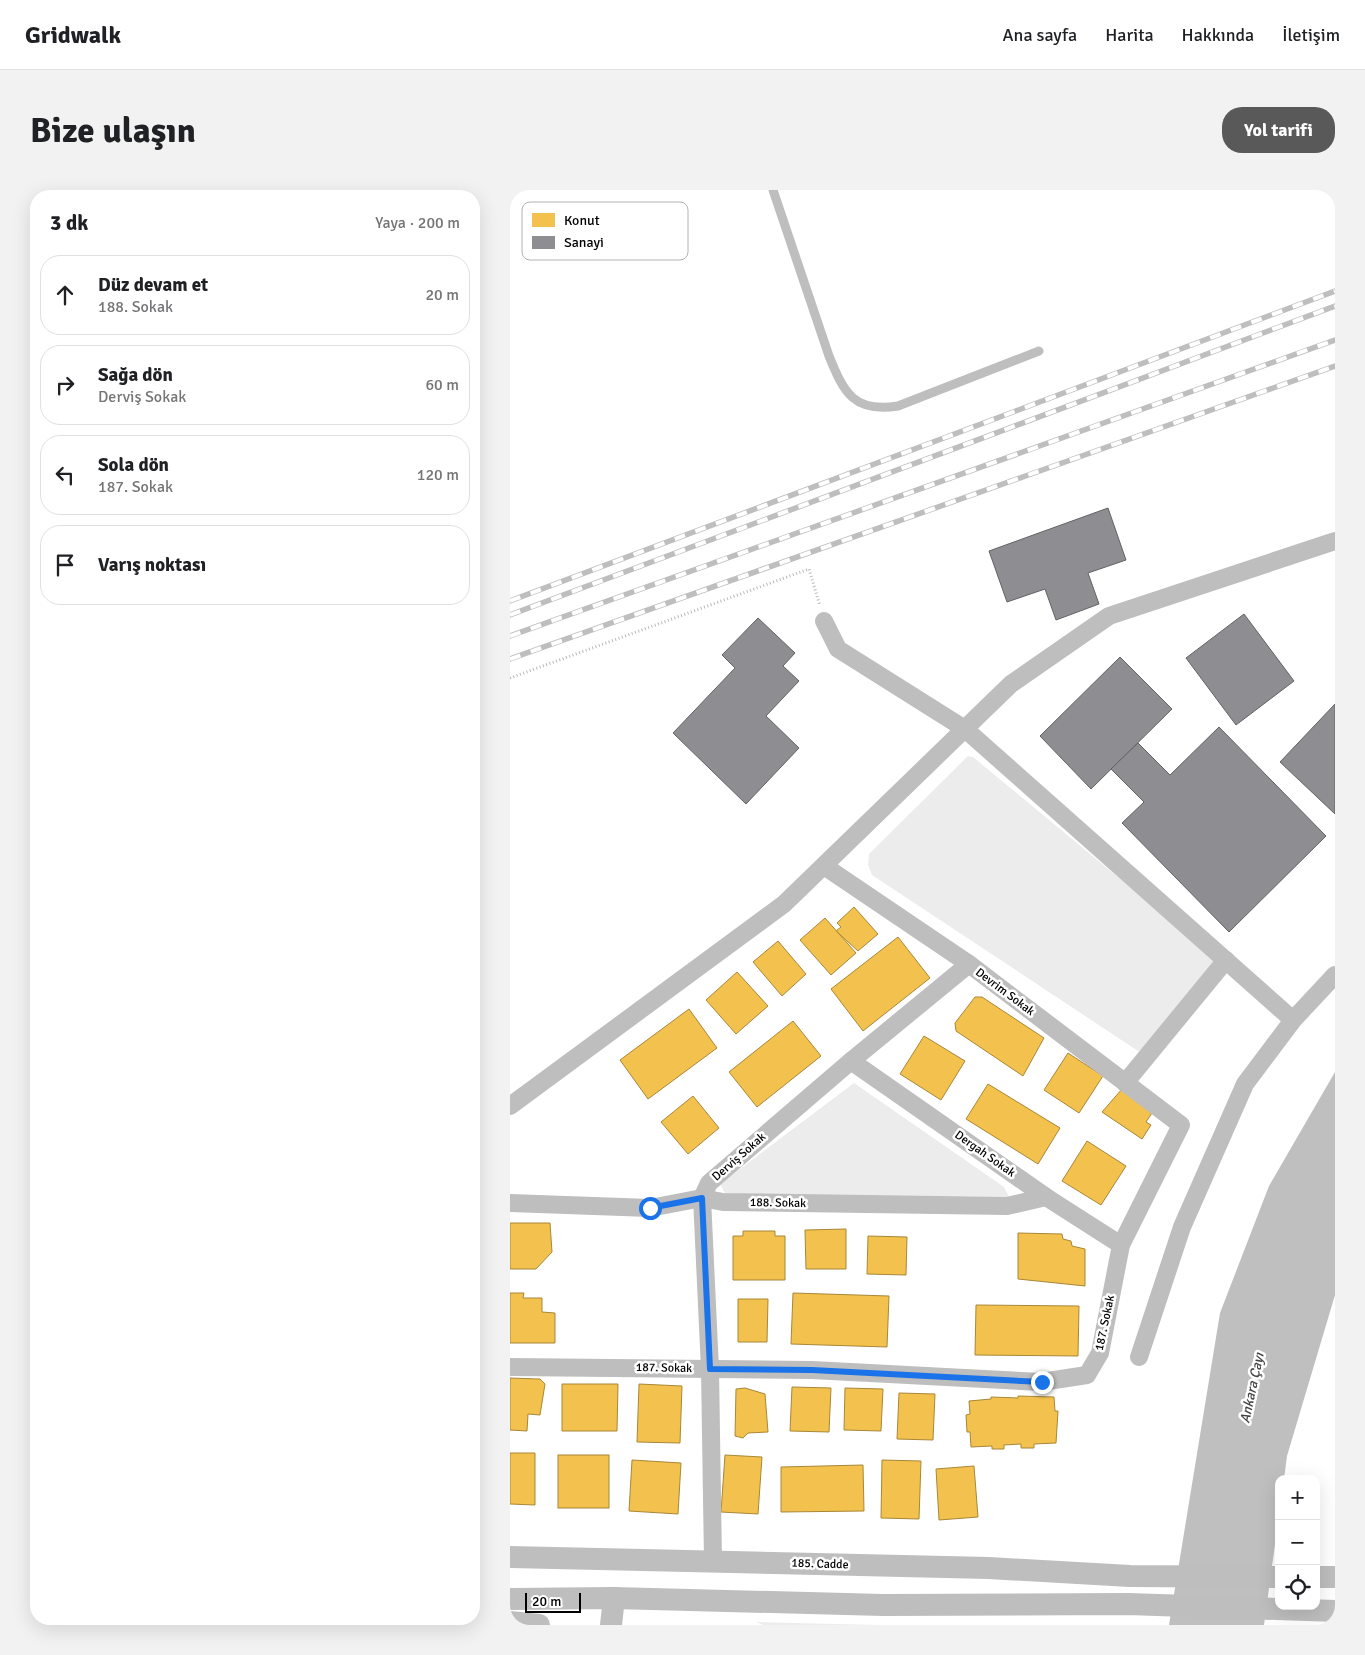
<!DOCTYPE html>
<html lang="tr">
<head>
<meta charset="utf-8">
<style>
	body { margin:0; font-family:Signika,sans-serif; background:#f2f2f2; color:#202124 }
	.controls { position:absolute; right:15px; bottom:15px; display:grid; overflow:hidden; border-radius:10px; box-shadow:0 5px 20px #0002 }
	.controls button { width:45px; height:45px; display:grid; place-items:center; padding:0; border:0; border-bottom:1px solid #e0e0e0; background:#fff; color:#202124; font:25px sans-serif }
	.scale { position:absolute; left:15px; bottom:12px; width:56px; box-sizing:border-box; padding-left:5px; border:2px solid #000; border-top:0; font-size:14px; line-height:18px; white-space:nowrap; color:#000; -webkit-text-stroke:4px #fff; paint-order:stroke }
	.stop { position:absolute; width:15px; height:15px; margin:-11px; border:4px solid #1a73e8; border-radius:50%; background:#fff }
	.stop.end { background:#1a73e8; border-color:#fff; box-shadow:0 1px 5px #0008 }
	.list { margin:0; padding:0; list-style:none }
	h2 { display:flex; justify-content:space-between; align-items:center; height:65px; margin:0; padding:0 20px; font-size:21px }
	h2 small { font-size:16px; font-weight:400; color:#757577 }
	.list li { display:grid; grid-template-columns:32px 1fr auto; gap:15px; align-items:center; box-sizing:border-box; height:80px; margin:0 10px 10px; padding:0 10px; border:1px solid #e0e0e0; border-radius:20px }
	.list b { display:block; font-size:19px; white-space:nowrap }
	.list p { margin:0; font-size:16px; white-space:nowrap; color:#757577 }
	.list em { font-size:16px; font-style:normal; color:#757577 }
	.icon { flex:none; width:28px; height:28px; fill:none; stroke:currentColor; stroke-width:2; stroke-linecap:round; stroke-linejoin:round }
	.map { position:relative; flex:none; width:825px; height:1435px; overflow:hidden; border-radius:20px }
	header { display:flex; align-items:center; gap:30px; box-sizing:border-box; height:70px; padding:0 25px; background:#fff; border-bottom:1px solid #e0e0e0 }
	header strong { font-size:24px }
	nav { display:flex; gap:28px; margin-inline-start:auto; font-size:18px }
	.intro { display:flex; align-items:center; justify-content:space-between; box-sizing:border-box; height:120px; padding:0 30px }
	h1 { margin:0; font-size:35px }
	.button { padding:12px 22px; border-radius:20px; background:#595959; color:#fff; font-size:18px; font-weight:700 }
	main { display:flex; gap:30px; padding:0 30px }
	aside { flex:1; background:#fff; border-radius:20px; box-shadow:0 5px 20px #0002 }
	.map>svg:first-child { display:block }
</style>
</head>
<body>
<header>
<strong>Gridwalk</strong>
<nav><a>Ana sayfa</a><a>Harita</a><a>Hakkında</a><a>İletişim</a></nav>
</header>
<div class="intro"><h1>Bize ulaşın</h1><a class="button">Yol tarifi</a></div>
<main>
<aside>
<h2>3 dk<small>Yaya · 200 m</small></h2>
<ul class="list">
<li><svg class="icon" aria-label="ahead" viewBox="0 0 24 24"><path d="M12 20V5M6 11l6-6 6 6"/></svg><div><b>Düz devam et</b><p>188. Sokak</p></div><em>20 m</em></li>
<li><svg class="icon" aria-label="right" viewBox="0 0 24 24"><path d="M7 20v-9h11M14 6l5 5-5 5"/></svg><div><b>Sağa dön</b><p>Derviş Sokak</p></div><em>60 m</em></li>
<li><svg class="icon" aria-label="left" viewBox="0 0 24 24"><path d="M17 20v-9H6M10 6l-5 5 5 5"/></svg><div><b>Sola dön</b><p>187. Sokak</p></div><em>120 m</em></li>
<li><svg class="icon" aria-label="arrive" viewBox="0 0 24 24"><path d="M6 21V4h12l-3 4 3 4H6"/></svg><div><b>Varış noktası</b></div></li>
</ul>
</aside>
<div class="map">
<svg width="825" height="1435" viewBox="0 0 825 1435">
	<rect width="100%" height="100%" fill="#fff"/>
	<!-- green -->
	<g fill="#ececec">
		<polygon points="458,566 463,567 702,765 703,772 634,859 628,861 362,685 358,675 359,664"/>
		<polygon points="344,893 494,997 499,1007 216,1005 210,994"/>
		<polygon points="247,1432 367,1435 253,1435"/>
	</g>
	<!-- water -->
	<polygon fill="#bfbfbf" points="825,882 825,1105 777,1266 774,1289 769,1289 769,1325 754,1435 659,1435 710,1123 759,996"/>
	<!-- homes -->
	<g fill="#f2c14e" stroke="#a98737">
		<polygon points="344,717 368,744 348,761 326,741 331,737 327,733"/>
		<polygon points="315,728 346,763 321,785 290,750"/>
		<polygon points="388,747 420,788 353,841 321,799"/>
		<polygon points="268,751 296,784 272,806 243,772"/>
		<polygon points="227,782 258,816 226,844 196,810"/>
		<polygon points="465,807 472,807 534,848 513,886 446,841 445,833"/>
		<polygon points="179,819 207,858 138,909 110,870"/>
		<polygon points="283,831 311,866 247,917 219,882"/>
		<polygon points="414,846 455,871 431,910 390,884"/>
		<polygon points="558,863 593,886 569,923 534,900"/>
		<polygon points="478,894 550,938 528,974 456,929"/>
		<polygon points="612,899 644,920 636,932 641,935 632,949 592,922"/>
		<polygon points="183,906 209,938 178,964 151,932"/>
		<polygon points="577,951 616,976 591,1015 552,991"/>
		<polygon points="0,1033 40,1033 42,1062 26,1079 0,1079"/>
		<polygon points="336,1039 336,1079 296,1079 295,1040"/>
		<polygon points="233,1041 265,1041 265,1046 275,1046 275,1090 223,1090 223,1046 233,1046"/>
		<polygon points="508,1043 552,1044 553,1049 561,1051 562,1056 575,1059 575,1096 508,1089"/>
		<polygon points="358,1046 397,1047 396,1085 357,1084"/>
		<polygon points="0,1103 14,1103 13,1108 32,1108 32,1122 45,1123 45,1153 0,1153"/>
		<polygon points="283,1103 379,1106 377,1157 281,1154"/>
		<polygon points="228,1109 258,1109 257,1152 228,1152"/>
		<polygon points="466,1115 569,1116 568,1166 465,1165"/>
		<polygon points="0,1188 30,1189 35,1194 30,1225 18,1224 17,1241 0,1240"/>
		<polygon points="52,1194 108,1194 107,1241 52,1241"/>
		<polygon points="129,1194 172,1196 170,1253 127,1252"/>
		<polygon points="282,1197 321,1198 319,1242 280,1241"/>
		<polygon points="235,1198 255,1204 258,1242 238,1243 233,1248 225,1246 226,1199"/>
		<polygon points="335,1198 373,1199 371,1241 334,1240"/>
		<polygon points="389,1203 425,1204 423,1250 387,1249"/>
		<polygon points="508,1206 544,1207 545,1221 548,1221 546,1253 524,1254 524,1258 511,1258 511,1254 494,1255 494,1259 482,1259 482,1256 461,1257 460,1242 457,1242 456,1225 460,1224 459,1211 481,1209 481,1207 508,1208"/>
		<polygon points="0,1263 25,1263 25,1315 0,1314"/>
		<rect x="48" y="1265" width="51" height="53"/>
		<polygon points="215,1265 252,1267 248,1324 211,1322"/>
		<polygon points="122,1270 171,1273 168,1324 119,1321"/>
		<polygon points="372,1270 411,1271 409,1329 371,1328"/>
		<polygon points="353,1275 354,1321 271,1322 271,1277"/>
		<polygon points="464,1276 468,1327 429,1330 426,1279"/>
	</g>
	<!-- industry -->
	<g fill="#8d8d92" stroke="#636366">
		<polygon points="598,318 616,370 578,383 589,414 546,430 535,399 497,412 479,361"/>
		<polygon points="734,424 784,491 726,535 676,468"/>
		<polygon points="248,428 285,463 273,476 289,491 256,526 289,558 236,614 163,543 225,478 212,465"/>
		<polygon points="610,467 662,519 581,599 530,546"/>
		<polygon points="825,514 825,624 770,572"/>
		<polygon points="709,537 816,646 719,742 612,633 634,612 601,579 628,553 660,585"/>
	</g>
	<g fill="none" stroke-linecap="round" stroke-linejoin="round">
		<!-- path -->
		<polyline stroke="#b9b9b9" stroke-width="3" stroke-dasharray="1 2.5" stroke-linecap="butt" points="0,488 299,379 310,416"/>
		<!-- service -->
		<path stroke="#bebebe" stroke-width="9" d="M263,0L319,166C334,203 344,223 388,216L529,161"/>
		<!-- minor -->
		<g stroke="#bebebe" stroke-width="18">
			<polyline points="314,431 328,459 455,539 783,830"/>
			<polyline points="341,871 536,1007 611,1055"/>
			<polyline points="615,893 716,770"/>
			<polyline points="0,916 274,714 501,494 599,426 825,351"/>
			<polyline points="0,1013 140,1018 192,1008 213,1012 497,1016 536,1007"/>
			<polyline points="629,1167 672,1037 735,894 783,830 825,785"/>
			<polyline points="0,1177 302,1180 531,1192 577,1185 590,1163 611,1055 671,935 459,774 314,676"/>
			<polyline points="203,1371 200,1179 192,1008 199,993 341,871 459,774"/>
		</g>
		<!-- tertiary -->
		<g stroke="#bebebe" stroke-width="22">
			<polyline points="0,1367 479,1378 620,1386 769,1387"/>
			<polyline points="806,1387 825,1387"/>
			<polyline points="0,1409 104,1408 373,1415 618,1414 825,1421"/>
			<polyline points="0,1432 29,1435"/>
			<polyline points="101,1435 104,1408"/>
		</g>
		<!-- rail casing -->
		<g stroke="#bebebe" stroke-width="5.5">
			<g id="rail">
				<polyline points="0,411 825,101"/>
				<polyline points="0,425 825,116"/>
				<polyline points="0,446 825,150"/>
				<polyline points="0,469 825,176"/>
			</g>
		</g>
		<!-- rail -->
		<use href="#rail" stroke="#fff" stroke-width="4" stroke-dasharray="11" stroke-linecap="butt"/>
	</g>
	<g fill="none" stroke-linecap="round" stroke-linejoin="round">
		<!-- route -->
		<polyline stroke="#1a73e8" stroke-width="6" points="140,1018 192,1008 200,1179 302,1180 532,1192"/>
	</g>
	<g text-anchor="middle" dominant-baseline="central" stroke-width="5" stroke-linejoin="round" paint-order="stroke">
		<!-- street labels -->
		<g font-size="12" fill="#000" stroke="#fff">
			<text transform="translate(495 802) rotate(37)">Devrim Sokak</text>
			<text transform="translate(475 964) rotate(35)">Dergah Sokak</text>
			<text transform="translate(229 967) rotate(-41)">Derviş Sokak</text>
			<text transform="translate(268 1013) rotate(1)">188. Sokak</text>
			<text transform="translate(595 1133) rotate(-78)">187. Sokak</text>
			<text transform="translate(154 1178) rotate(1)">187. Sokak</text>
			<text transform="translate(310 1374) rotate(2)">185. Cadde</text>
		</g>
		<!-- water labels -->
		<g font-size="14" font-style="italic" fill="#444" stroke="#fff">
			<text transform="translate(742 1198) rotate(-78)">Ankara Çayı</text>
		</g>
	</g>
	<!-- legend -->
	<rect x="12" y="12" width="166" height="58" rx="8" fill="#fff" stroke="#b2b2b2" stroke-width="1"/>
	<rect x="22" y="23" width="23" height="14" fill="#f2c14e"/>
	<rect x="22" y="46" width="23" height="13" fill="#8d8d92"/>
	<g font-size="14" fill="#000">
		<text x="54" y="35">Konut</text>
		<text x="54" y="57">Sanayi</text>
	</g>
</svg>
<div class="controls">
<button>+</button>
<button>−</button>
<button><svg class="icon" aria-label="locate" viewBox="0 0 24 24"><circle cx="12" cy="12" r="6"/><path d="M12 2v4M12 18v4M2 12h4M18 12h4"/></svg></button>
</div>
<div class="scale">20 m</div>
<div class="stop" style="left:140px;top:1018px"></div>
<div class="stop end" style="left:532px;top:1192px"></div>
</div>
</main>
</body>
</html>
